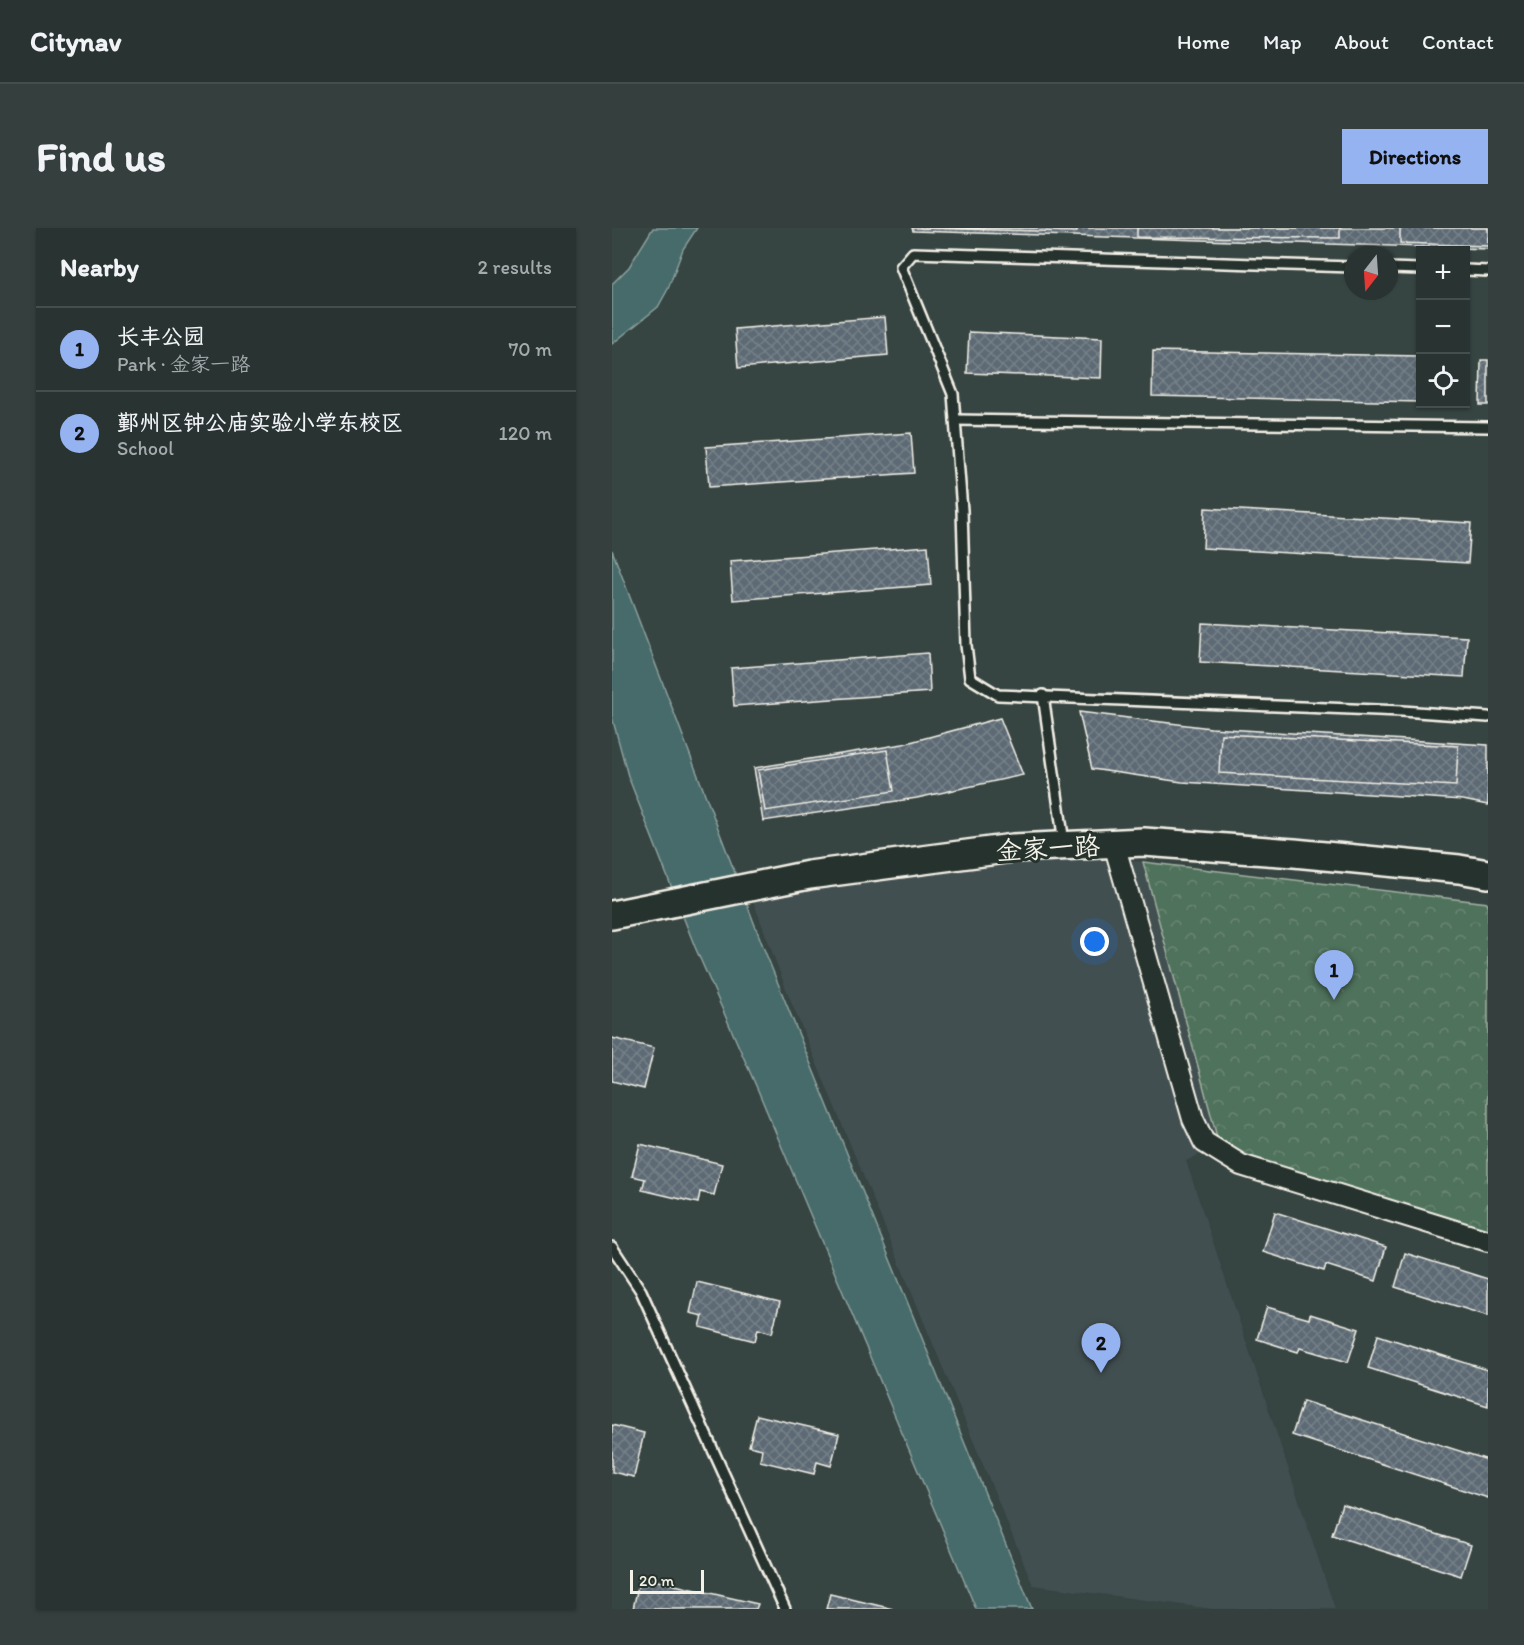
<!DOCTYPE html>
<html lang="en">
<head>
<meta charset="utf-8">
<style>
	body { margin:0; font-family:Itim,"LXGW WenKai TC",sans-serif; background:#343f3e; color:#f1f3f6 }
	.controls { position:absolute; right:18px; top:18px; display:grid; overflow:hidden; border-radius:0px; box-shadow:0 2px 4px #0004 }
	.controls button { width:54px; height:54px; display:grid; place-items:center; padding:0; border:0; border-bottom:2px solid #444e4d; background:#283332; color:#f1f3f6; font:30px sans-serif }
	.compass { position:absolute; left:732px; top:18px; width:54px; height:54px; border-radius:50%; background:#283332; box-shadow:0 2px 4px #0004; rotate:197deg }
	.scale { position:absolute; left:18px; bottom:15px; width:74px; box-sizing:border-box; padding-left:6px; border:3px solid #f4f1e8; border-top:0; font-size:16px; line-height:21px; white-space:nowrap; color:#f4f1e8; -webkit-text-stroke:4px #26332d; paint-order:stroke }
	.you { position:absolute; left:483px; top:714px; width:21px; height:21px; margin:-15px; border:4px solid #fff; border-radius:50%; background:#1a73e8; box-shadow:0 0 0 9px #1a73e833 }
	.badge { display:grid; place-items:center; width:39px; height:39px; border-radius:50%; background:#95b2f1; color:#111; font-size:20px; font-weight:700 }
	.pin { position:absolute; translate:-50% -50px; filter:drop-shadow(0 2px 3px #0008) }
	.pin::after { content:''; position:absolute; top:32px; width:21px; height:18px; background:inherit; clip-path:polygon(0 0,100% 0,50% 100%) }
	.list { margin:0; padding:0; list-style:none }
	h2 { display:flex; justify-content:space-between; align-items:center; height:78px; margin:0; padding:0 24px; font-size:26px }
	h2 small { font-size:20px; font-weight:400; color:#a5aaac }
	.list li { display:grid; grid-template-columns:39px 1fr auto; gap:18px; align-items:center; box-sizing:border-box; height:84px; padding:0 24px; border-top:2px solid #444e4d }
	.list b { display:block; font-size:22px; white-space:nowrap }
	.list p { margin:0; font-size:20px; white-space:nowrap; color:#a5aaac }
	.list em { font-size:20px; font-style:normal; color:#a5aaac }
	.icon { flex:none; width:33px; height:33px; fill:none; stroke:currentColor; stroke-width:2; stroke-linecap:round; stroke-linejoin:round }
	.map { position:relative; flex:none; width:876px; height:1381px; overflow:hidden; border-radius:0px }
	header { display:flex; align-items:center; gap:36px; box-sizing:border-box; height:84px; padding:0 30px; background:#283332; border-bottom:2px solid #444e4d }
	header strong { font-size:28px }
	nav { display:flex; gap:33px; margin-inline-start:auto; font-size:21px }
	.intro { display:flex; align-items:center; justify-content:space-between; box-sizing:border-box; height:144px; padding:0 36px }
	h1 { margin:0; font-size:42px }
	.button { padding:15px 27px; border-radius:0px; background:#95b2f1; color:#111; font-size:21px; font-weight:700 }
	main { display:flex; gap:36px; padding:0 36px }
	aside { flex:1; background:#283332; border-radius:0px; box-shadow:0 2px 4px #0004 }
	.map>svg:first-child { display:block }
</style>
</head>
<body>
<header>
<strong>Citynav</strong>
<nav><a>Home</a><a>Map</a><a>About</a><a>Contact</a></nav>
</header>
<div class="intro"><h1>Find us</h1><a class="button">Directions</a></div>
<main>
<aside>
<h2>Nearby<small>2 results</small></h2>
<ul class="list">
<li><span class="badge">1</span><div><b>长丰公园</b><p>Park · 金家一路</p></div><em>70 m</em></li>
<li><span class="badge">2</span><div><b>鄞州区钟公庙实验小学东校区</b><p>School</p></div><em>120 m</em></li>
</ul>
</aside>
<div class="map">
<svg width="876" height="1381" viewBox="0 0 876 1381">
	<defs>
		<pattern id="park-crowns" width="20" height="18" patternUnits="userSpaceOnUse" patternTransform="scale(1.5)"><rect width="20" height="18" fill="#50725c"/><path d="M2 6a3 3 0 1 1 6 0M12 15a3 3 0 1 1 6 0" fill="none" stroke="#6a8773"/></pattern>
		<pattern id="building-cross-hatch" width="8" height="8" patternUnits="userSpaceOnUse" patternTransform="scale(1.5)"><rect width="8" height="8" fill="#5d6b74"/><path d="M0 0l8 8M0 8l8-8" fill="none" stroke="#758188"/></pattern>
	</defs>
	<rect width="100%" height="100%" fill="#364442"/>
	<filter id="ink" filterUnits="userSpaceOnUse"><feTurbulence type="fractalNoise" baseFrequency=".0167" numOctaves="2"/><feDisplacementMap in="SourceGraphic" scale="12" xChannelSelector="R" yChannelSelector="G"/><feConvolveMatrix kernelMatrix="1 2 1 2 8 2 1 2 1" color-interpolation-filters="sRGB"/></filter>
	<g filter="url(#ink)">
		<!-- built -->
		<polygon fill="#425051" points="491,630 531,634 609,924 599,921 574,933 723,1381 601,1381 421,1357 176,766 140,670 329,641"/>
		<!-- park -->
		<polygon fill="url(#park-crowns)" stroke="#a2b2a2" stroke-width="1.5" points="531,634 876,675 876,1002 609,924"/>
		<!-- water -->
		<g fill="#466b6b" stroke="#8ca19d" stroke-width="1.5">
			<polygon points="41,0 85,0 71,21 56,61 46,79 0,116 0,56 17,39"/>
			<polygon points="0,322 152,721 420,1381 364,1381 145,860 83,719 16,548 0,489"/>
		</g>
		<!-- building -->
		<g fill="url(#building-cross-hatch)" stroke="#f4f1e8" stroke-width="1.5">
			<polygon points="300,0 876,0 876,21 301,3"/>
			<polygon points="308,0 465,0 465,4"/>
			<polygon points="525,0 728,0 728,10 525,9"/>
			<polygon points="788,0 876,0 876,18 788,15"/>
			<polygon points="273,89 276,127 126,140 123,101"/>
			<polygon points="357,104 490,110 489,150 355,145"/>
			<polygon points="541,123 808,128 808,174 540,168"/>
			<polygon points="869,132 876,132 876,177 868,177"/>
			<polygon points="299,205 302,245 97,259 94,219"/>
			<polygon points="593,280 859,295 856,335 591,320"/>
			<polygon points="316,318 319,357 121,372 118,333"/>
			<polygon points="590,395 855,409 852,449 588,434"/>
			<polygon points="316,425 318,464 122,478 119,440"/>
			<polygon points="467,484 599,500 876,517 876,577 851,572 570,554 480,541"/>
			<polygon points="388,490 411,547 305,570 151,593 142,540 291,516"/>
			<polygon points="609,506 846,518 844,558 607,545"/>
			<polygon points="275,522 282,563 153,583 146,542"/>
			<polygon points="0,810 42,820 32,861 0,853"/>
			<polygon points="28,916 110,936 102,967 88,964 86,975 30,962 33,951 20,948"/>
			<polygon points="663,984 774,1019 764,1053 714,1037 712,1043 651,1024"/>
			<polygon points="793,1025 876,1051 876,1088 783,1059"/>
			<polygon points="85,1054 168,1074 160,1105 146,1101 143,1113 88,1099 91,1088 78,1085"/>
			<polygon points="655,1079 697,1091 698,1086 747,1101 736,1134 688,1120 686,1124 645,1111"/>
			<polygon points="766,1107 876,1142 876,1178 756,1140"/>
			<polygon points="691,1173 876,1232 876,1270 680,1207"/>
			<polygon points="145,1187 227,1206 219,1238 205,1234 202,1246 148,1233 150,1221 137,1218"/>
			<polygon points="0,1197 32,1205 22,1249 0,1244"/>
			<polygon points="730,1276 859,1317 849,1348 720,1307"/>
			<polygon points="28,1349 146,1376 144,1381 21,1381"/>
			<polygon points="218,1366 281,1381 214,1381"/>
		</g>
		<g fill="none" stroke-linecap="round" stroke-linejoin="round">
			<!-- lane casing -->
			<g stroke="#f4f1e8" stroke-width="14">
				<g id="lane">
					<polyline points="741,39 301,25 289,39 341,166 350,282 354,417 358,450 386,467 790,483 876,489"/>
					<polyline points="777,40 808,41"/>
					<polyline points="854,42 876,43"/>
					<polyline points="343,192 876,199"/>
					<polyline points="431,467 452,615"/>
					<polyline points="0,1019 29,1063 173,1381"/>
				</g>
			</g>
			<!-- street casing -->
			<g stroke="#f4f1e8" stroke-width="24">
				<polyline id="street" points="502,616 581,891 592,914 629,937 876,1013"/>
			</g>
			<!-- secondary casing -->
			<g stroke="#f4f1e8" stroke-width="32">
				<polyline id="secondary" points="0,687 197,647 401,620 532,614 682,625 847,641 876,646"/>
			</g>
			<!-- lane -->
			<use href="#lane" stroke="#26332d" stroke-width="9"/>
			<!-- street -->
			<use href="#street" stroke="#26332d" stroke-width="20"/>
			<!-- secondary -->
			<use href="#secondary" stroke="#26332d" stroke-width="27"/>
		</g>
	</g>
	<g text-anchor="middle" dominant-baseline="central" stroke-width="6" stroke-linejoin="round" paint-order="stroke">
		<!-- street labels -->
		<g font-size="26" fill="#f4f1e8" stroke="#26332d">
			<text transform="translate(436 620) rotate(-3)">金家一路</text>
		</g>
	</g>
</svg>
<div class="controls">
<button>+</button>
<button>−</button>
<button><svg class="icon" aria-label="locate" viewBox="0 0 24 24"><circle cx="12" cy="12" r="6"/><path d="M12 2v4M12 18v4M2 12h4M18 12h4"/></svg></button>
</div>
<svg class="compass" viewBox="-18 -18 36 36"><path d="M0-13l5 13h-10z" fill="#e53935"/><path d="M0 13l5-13h-10z" fill="#a5aaac"/></svg>
<div class="scale">20 m</div>
<div class="you"></div>
<div class="pin badge" style="left:722px;top:772px">1</div>
<div class="pin badge" style="left:489px;top:1145px">2</div>
</div>
</main>
</body>
</html>
